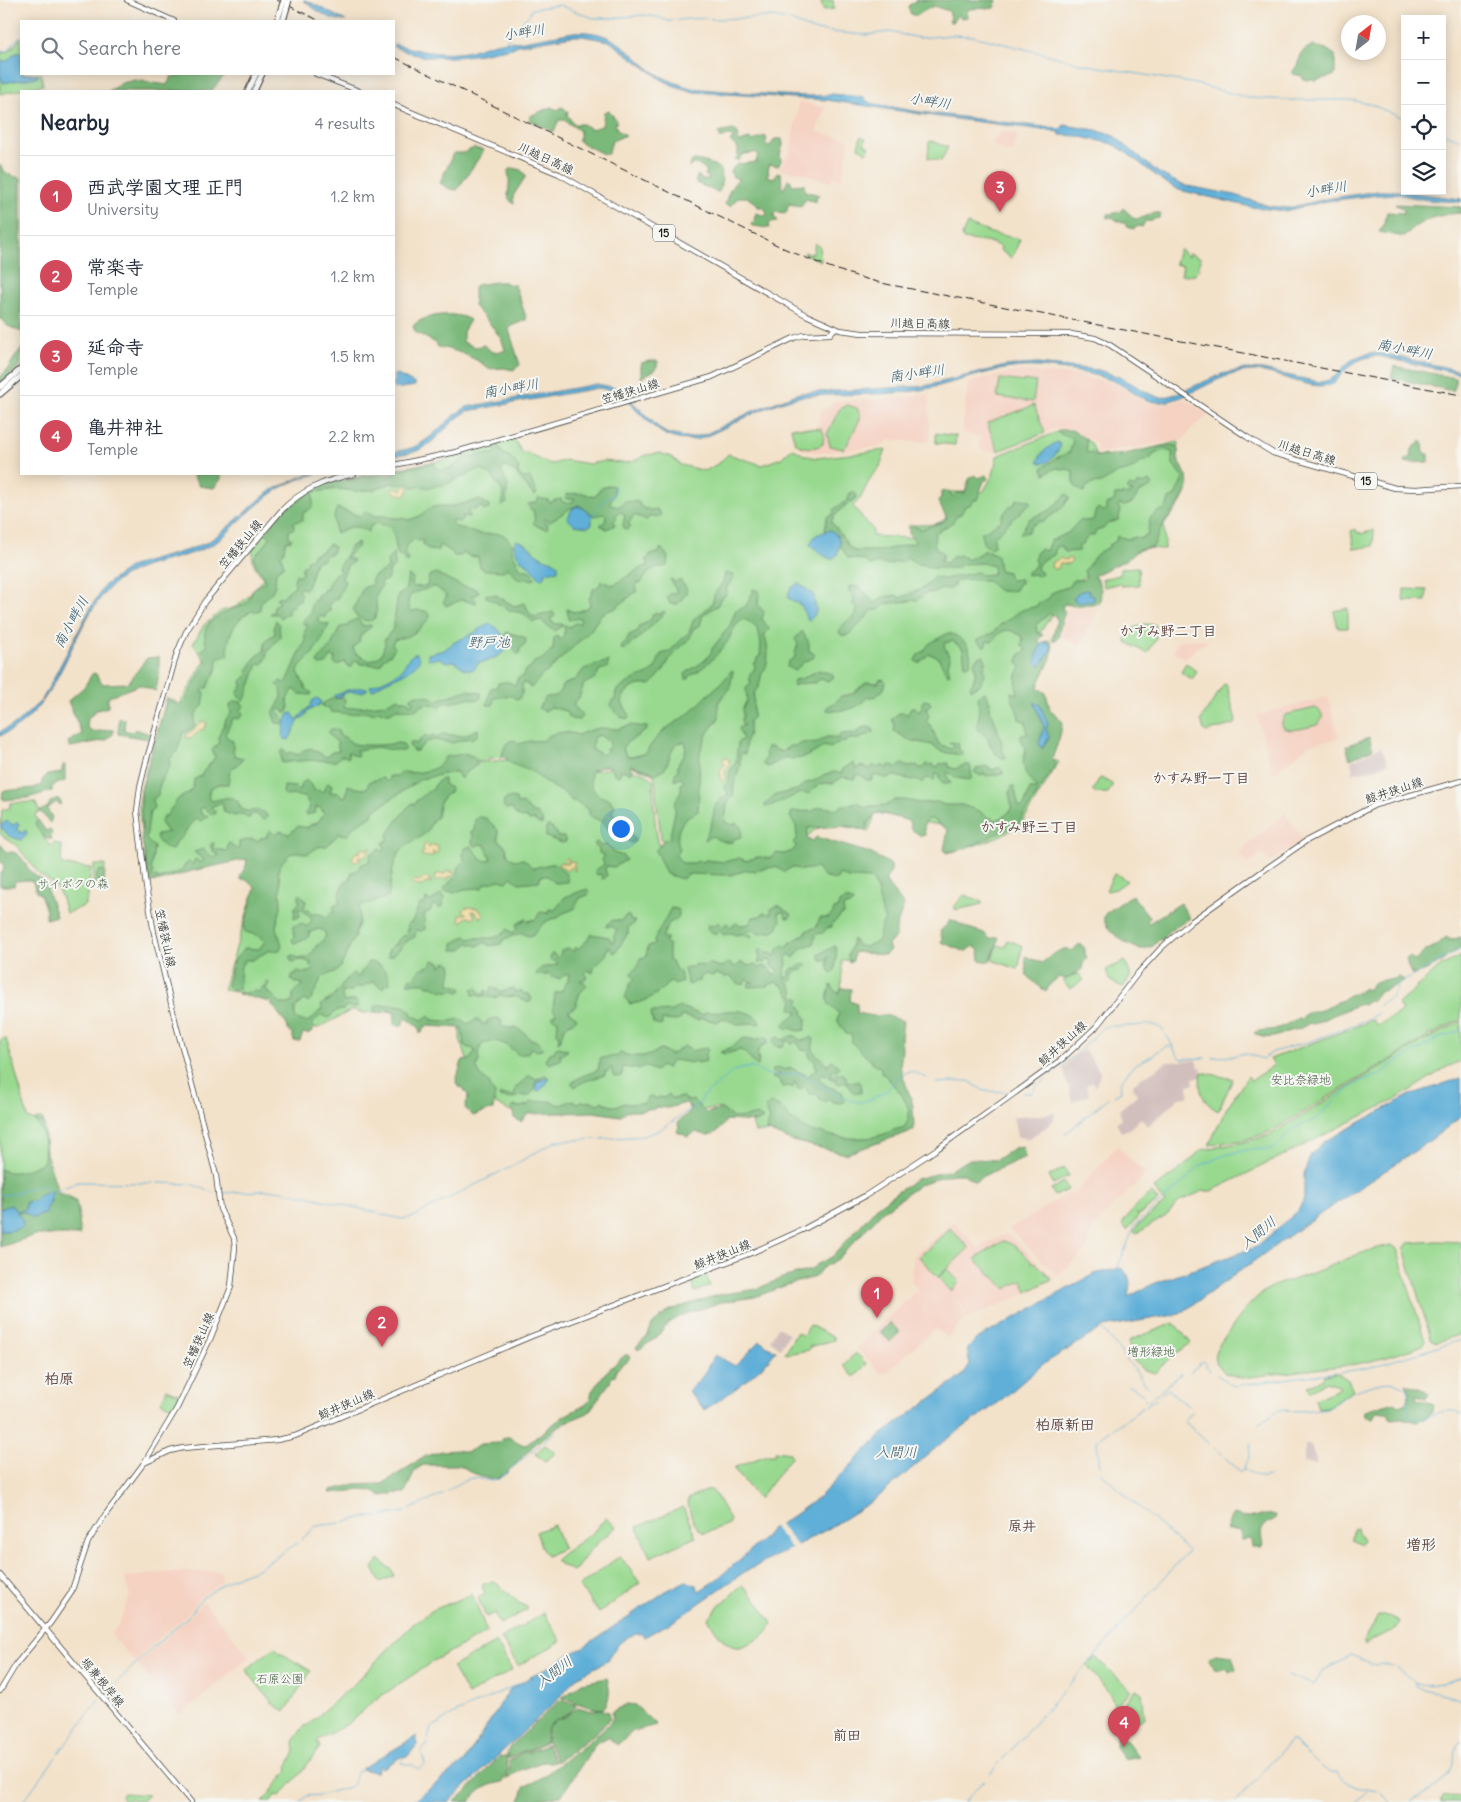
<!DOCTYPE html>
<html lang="en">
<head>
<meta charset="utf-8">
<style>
	body { margin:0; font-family:Delius,"Klee One",sans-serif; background:#f6f6f7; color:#1f2937 }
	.controls { position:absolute; right:15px; top:15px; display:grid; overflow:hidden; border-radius:0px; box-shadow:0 2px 12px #0003 }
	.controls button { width:45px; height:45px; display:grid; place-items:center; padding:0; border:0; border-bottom:1px solid #e0e1e3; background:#fff; color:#1f2937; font:25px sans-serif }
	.compass { position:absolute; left:1341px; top:15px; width:45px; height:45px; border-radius:50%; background:#fff; box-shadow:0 2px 12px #0003; rotate:31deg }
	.you { position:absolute; left:620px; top:828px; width:18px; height:18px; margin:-12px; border:4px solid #fff; border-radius:50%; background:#1a73e8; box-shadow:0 0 0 8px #1a73e833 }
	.badge { display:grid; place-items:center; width:32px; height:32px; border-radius:50%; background:#d1495b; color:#fff; font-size:16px; font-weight:700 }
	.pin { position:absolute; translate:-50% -41px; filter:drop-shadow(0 1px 2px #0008) }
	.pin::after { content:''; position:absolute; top:26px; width:18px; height:15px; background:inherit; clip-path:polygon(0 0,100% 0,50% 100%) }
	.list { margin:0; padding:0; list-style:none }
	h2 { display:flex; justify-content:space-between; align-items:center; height:65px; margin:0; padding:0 20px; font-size:21px }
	h2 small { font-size:16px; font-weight:400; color:#747a83 }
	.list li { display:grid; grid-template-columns:32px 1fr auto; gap:15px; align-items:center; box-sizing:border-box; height:80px; padding:0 20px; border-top:1px solid #e0e1e3 }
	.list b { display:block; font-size:19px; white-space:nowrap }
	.list p { margin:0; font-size:16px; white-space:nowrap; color:#747a83 }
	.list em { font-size:16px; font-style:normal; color:#747a83 }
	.icon { flex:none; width:28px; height:28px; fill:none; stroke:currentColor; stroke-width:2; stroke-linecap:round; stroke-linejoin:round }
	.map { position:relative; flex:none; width:1461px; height:1802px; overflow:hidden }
	.search { position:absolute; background:#fff; box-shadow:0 2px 12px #0003; left:20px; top:20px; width:375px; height:55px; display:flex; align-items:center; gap:12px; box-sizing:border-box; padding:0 18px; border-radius:0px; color:#747a83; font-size:19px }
	.panel { position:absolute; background:#fff; box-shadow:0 2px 12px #0003; left:20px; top:90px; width:375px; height:385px; border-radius:0px }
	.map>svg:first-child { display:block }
</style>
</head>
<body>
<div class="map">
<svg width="1461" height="1802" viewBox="0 0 1461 1802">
	<rect width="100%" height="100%" fill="#f6f6f2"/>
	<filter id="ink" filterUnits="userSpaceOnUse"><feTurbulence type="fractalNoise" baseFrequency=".02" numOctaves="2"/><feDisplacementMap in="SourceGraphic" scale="10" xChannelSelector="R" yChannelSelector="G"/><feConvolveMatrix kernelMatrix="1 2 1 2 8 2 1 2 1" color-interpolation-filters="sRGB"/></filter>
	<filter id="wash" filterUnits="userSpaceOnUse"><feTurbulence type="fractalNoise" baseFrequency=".0096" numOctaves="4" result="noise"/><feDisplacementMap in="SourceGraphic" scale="20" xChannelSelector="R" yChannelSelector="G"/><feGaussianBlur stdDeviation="1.12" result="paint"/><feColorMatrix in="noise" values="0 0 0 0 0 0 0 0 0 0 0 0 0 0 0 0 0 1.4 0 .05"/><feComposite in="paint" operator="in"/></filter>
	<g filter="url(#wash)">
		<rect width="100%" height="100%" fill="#f3e2ca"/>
		<!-- built -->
		<g fill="#f5d2c2">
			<polygon points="799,102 826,107 816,132 850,139 842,180 833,177 831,182 811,177 807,174 798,172 780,170 780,167 790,152"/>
			<polygon points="1001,131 1018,134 1012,153 994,147 994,142 991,141 997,139"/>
			<polygon points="1018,371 1076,375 1109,382 1120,386 1144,401 1155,404 1172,403 1184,399 1207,414 1207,417 1194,426 1183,440 1137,447 1099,453 1097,452 1096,443 1072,428 1056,429 997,452 984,451 979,446 981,437 962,432 968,382"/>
			<polygon points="929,394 930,441 919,442 900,440 889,440 883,446 818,453 807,451 794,442 790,426 815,428 818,425 821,410 827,408 835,401 899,398"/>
			<polygon points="1099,608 1080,646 1061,636 1068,610"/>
			<polygon points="1207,639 1207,642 1196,648 1186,659 1173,651 1179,640"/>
			<polygon points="1328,697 1339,739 1318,742 1308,746 1273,774 1257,715"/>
			<polygon points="1285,813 1302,838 1302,840 1268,863 1262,854 1247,864 1239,852"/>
			<polygon points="1117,1146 1145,1173 1141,1180 1114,1205 1095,1226 1088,1236 1089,1245 1078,1258 1057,1276 1009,1229 1064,1196 1078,1190"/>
			<polygon points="954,1222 978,1248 1002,1236 1006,1235 1013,1238 1055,1279 1026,1294 966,1319 962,1305 952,1294 960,1305 965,1320 948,1337 935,1329 887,1372 882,1374 856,1348 918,1289 911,1282 913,1265 916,1267 913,1264 914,1256 918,1251"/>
			<polygon points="219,1571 221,1573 222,1581 200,1597 188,1614 156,1641 135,1662 111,1635 119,1623 130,1596 125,1579 126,1577 164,1573"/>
			<polygon points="203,1601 250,1657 180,1715 137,1664 193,1614"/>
		</g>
		<!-- industrial -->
		<g fill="#d1bfbd">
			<polygon points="1381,747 1388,763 1375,769 1353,773 1351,761"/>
			<polygon points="1084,1049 1100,1072 1099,1077 1095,1087 1093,1082 1086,1085 1089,1095 1073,1102 1063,1068"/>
			<polygon points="1197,1060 1199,1068 1202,1067 1200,1077 1193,1078 1194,1084 1188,1085 1189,1094 1187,1097 1179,1098 1148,1126 1141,1118 1129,1129 1121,1132 1116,1123 1122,1120 1119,1110 1137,1095 1133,1086 1134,1083 1167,1062"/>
			<polygon points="1055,1112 1054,1119 1048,1126 1029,1138 1017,1137 1013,1116 1037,1116"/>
			<polygon points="778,1327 789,1334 780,1348 770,1340"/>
			<polygon points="1304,1445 1311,1445 1317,1464 1304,1463"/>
		</g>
		<!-- green -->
		<g fill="#98d98f" stroke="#5a7a56">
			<polygon points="821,0 833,0 834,9 823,10"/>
			<polygon points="21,37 21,74 41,74 43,85 0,94 0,53 9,52"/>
			<polygon points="861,136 866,139 864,144 870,147 866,153 858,147"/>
			<polygon points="931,141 948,147 941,161 928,158 929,142"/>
			<polygon points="967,224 991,233 1020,239 1013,256 1011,258 1000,250 1001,247 992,243 963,239 962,236"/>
			<polygon points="815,243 820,247 821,261 804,254 805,252 809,254 813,253"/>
			<polygon points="1179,249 1188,256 1189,253 1201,258 1198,270 1195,275 1181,275 1183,266 1175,264"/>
			<polygon points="1000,379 1024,382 1024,380 1036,382 1033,402 997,397"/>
			<polygon points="847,405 857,408 860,415 860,419 847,445 843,449 830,446 827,434 839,410"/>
			<polygon points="1034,405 1045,433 998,451 987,423"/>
			<path d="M791,427L822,429L824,434L823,444C817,449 802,449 796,443C793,439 792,432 791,427Z"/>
			<path d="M1072,431L1091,443L1096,456L1128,454L1178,442L1179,443C1179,448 1177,454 1178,459C1179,464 1184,468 1185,473C1193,494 1175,510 1164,525L1165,549L1145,548L1111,562L1086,575L1061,595L1051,616L1041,631L1034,644L1036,686L1053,729L1060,734L1051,759L1059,762L1022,823C1003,837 969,849 946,853L949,827L876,813L868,832C854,827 822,821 811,833C805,839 802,849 797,856L674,867L665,853L661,837L656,798L655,777L651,773L631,766L618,765L533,748L504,757L492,758L441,768L327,817L289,837L255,851L150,882L148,881L140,822L139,804L142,786L167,697L180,704L205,660L193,644L204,625L221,611L235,607L247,598L263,578C255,567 251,563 253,549L290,504L312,490L365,475L394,474V469L443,460L514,439L522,453H527L547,463L553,464L565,460L589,464L604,461L620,463L632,462L646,455L660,453L671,457L681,465L705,471L719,463L728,454L762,465L781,458L792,448L804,455L816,458L886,450L880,467L871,477L860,499L853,506L873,530L872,536L910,538L911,525C920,525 942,526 946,517C948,510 947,499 947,492H983L993,475L997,456L1057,432Z"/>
			<polygon points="936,433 956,436 955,445 936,443"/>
			<polygon points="1356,529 1357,533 1360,532 1361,534 1374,530 1373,546 1354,549 1351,531"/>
			<polygon points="1138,567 1139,585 1121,586 1120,583 1104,587 1102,579 1120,575 1120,569 1122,568"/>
			<polygon points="1404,589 1427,590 1426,601 1403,601"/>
			<polygon points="1348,608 1348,628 1338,628 1334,611"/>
			<polygon points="1145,624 1155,625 1156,639 1148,652 1146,653 1126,642 1126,639 1134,628"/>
			<polygon points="1186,663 1197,672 1192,679 1182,673 1181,671"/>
			<polygon points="1224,684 1227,685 1236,722 1235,724 1206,732 1204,730 1201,720"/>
			<path d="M1315,708C1320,710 1322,713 1323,718L1317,725C1307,727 1271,739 1285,715Z"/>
			<path d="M534,751L589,771L622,767L644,773L650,777L653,780C654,809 654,841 667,868L784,861L882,874L899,905L881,954L853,951L852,961L842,960L841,999L857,1014L900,1067L912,1106L910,1128L839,1152L773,1132H755L751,1119L722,1120L720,1108L690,1111L686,1100L668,1105L509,1111L494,1103L468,1110V1062L460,1039V1023H417L389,1011L364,1013L352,1010L318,1028H307L282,1018L270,997L223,990L251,900L264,872L278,855L417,777L482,762L506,760Z"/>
			<polygon points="1101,778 1112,784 1112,786 1108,793 1094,793 1093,790 1099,779"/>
			<polygon points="35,802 40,812 35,815 41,828 39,830 50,846 55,843 62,846 61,865 91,868 88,897 84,906 68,913 66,913 61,896 55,885 40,875 17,846 0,834 2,810 10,808 10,803"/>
			<polygon points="94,865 105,865 104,884 93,883"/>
			<polygon points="1114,874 1117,874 1127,881 1116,889 1107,891 1106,890"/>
			<polygon points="964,895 982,901 982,904 956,910 954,907"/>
			<path d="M1008,940L1023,946C1020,954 1021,960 1018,969L992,960L997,945L1005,947Z"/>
			<polygon points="1461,956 1461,1019 1431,1035 1429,1034 1428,1037 1270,1132 1244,1140 1209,1145 1226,1109 1248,1076 1251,1081 1274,1065 1270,1059 1373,1020 1377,1026 1402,1011 1398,1004 1441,966"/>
			<polygon points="1125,961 1131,976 1123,987 1110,981 1106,970"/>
			<polygon points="1078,973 1084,980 1070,989 1063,981"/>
			<polygon points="1461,1021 1461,1061 1447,1067 1398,1098 1224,1185 1211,1191 1203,1191 1180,1201 1166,1216 1136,1234 1134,1232 1138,1225 1165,1203 1154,1188 1182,1168 1201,1150 1244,1142 1270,1135 1420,1043"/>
			<path d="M6,1038L28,1118L35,1121L36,1119H43C44,1145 47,1169 58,1192L75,1199L79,1215L34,1234L0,1245V1040Z"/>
			<path d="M1202,1072L1233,1079L1218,1111C1202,1102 1197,1089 1202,1072Z"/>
			<polygon points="1064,1168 1069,1176 1053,1184 1049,1176"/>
			<polygon points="1064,1182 1068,1190 1055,1196 1051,1189"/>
			<polygon points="1151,1192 1158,1201 1139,1215 1136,1213 1139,1216 1127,1230 1122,1224 1132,1210"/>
			<polygon points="950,1228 969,1248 938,1277 919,1257"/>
			<path d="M1003,1241C1016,1244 1024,1254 1033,1263L1035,1262L1052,1279L1027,1292L1022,1280L1006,1289L975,1259Z"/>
			<polygon points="1437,1241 1461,1242 1461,1334 1437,1342 1431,1339 1404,1249 1408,1243"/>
			<path d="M1392,1245L1397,1249L1425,1341L1422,1346L1380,1359L1357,1364L1242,1378L1225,1373L1215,1361C1212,1351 1221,1342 1227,1334C1237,1321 1248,1304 1262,1293C1277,1282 1285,1283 1301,1277C1332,1267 1360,1250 1392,1245Z"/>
			<polygon points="947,1269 960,1282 951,1291 938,1278"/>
			<polygon points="706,1275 710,1286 695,1292 691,1280"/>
			<path d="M1174,1323L1191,1343L1169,1359L1155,1373C1136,1369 1130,1359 1129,1341C1144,1334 1159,1329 1174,1323Z"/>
			<polygon points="810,1325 834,1338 834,1340 809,1347 809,1350 786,1354 785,1353 797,1332 803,1336"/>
			<polygon points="856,1353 867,1364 854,1377 843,1365"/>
			<polygon points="1338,1373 1348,1380 1353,1391 1328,1407 1318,1408 1315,1399 1339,1389 1339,1385 1325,1381 1310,1392 1308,1386 1323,1378 1325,1375"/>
			<polygon points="167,1389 181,1395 174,1408 161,1402"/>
			<polygon points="545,1445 556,1453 545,1461 535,1454"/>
			<polygon points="775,1451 790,1453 791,1457 759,1499 733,1468 767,1455 774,1455"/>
			<path d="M709,1489L714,1492L730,1520L728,1524L705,1533C694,1530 688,1510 688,1499Z"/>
			<polygon points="683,1507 696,1537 650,1557 637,1527"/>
			<path d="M606,1518L616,1527L591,1549L576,1569L572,1571L555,1561C559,1555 585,1539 593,1532C597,1528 602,1522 606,1518Z"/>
			<polygon points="554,1525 563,1548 547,1556 542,1549 536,1532"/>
			<polygon points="1357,1528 1358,1533 1363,1540 1361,1544 1352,1539 1353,1529"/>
			<polygon points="620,1556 640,1583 599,1613 579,1586"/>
			<polygon points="379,1560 392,1570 394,1576 380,1582 373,1568"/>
			<path d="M492,1581C506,1588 513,1602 527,1607V1610L500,1624L495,1613L486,1617L478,1598L485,1594L482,1585Z"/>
			<path d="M741,1586H744L758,1602L772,1623C768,1632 761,1639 752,1642C748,1644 744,1646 740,1647C725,1649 715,1629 708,1619L717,1608Z"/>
			<polygon points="472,1594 487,1632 435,1660 372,1702 356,1718 344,1726 318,1740 317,1741 320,1747 301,1773 280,1796 275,1795 271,1802 263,1802 288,1770 287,1767 295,1752 294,1742 296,1737 305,1725 307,1726 355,1683 412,1625 433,1610"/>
			<polygon points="544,1613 561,1641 518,1666 501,1638"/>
			<polygon points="1378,1616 1389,1616 1400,1621 1397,1628 1373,1640 1365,1646 1364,1642"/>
			<polygon points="496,1642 512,1670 468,1695 452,1667"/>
			<polygon points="275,1647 279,1652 311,1671 285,1712 274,1705 246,1670"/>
			<polygon points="1095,1657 1131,1690 1115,1707 1110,1694 1087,1666"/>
			<polygon points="1136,1689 1142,1693 1145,1718 1132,1724 1128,1728 1120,1718 1118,1719 1116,1712"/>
			<polygon points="124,1793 148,1795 141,1802 136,1800 134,1802 131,1798 125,1802 121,1797"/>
			<polygon points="1461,1796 1461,1802 1441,1802 1443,1797"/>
		</g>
		<!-- forest -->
		<g fill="#7ab97a" stroke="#4b6a4b" fill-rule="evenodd">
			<path d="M915,0H997L994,8L968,9L967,17L961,18L958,15L952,22H950L949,20L951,18L949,11L933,6C928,10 922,11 917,16L911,14L908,8L909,5L916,2Z"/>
			<path d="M1314,46L1326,49L1335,55V75L1314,81L1312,79L1307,80L1303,79L1302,76L1293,74L1292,72C1303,62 1296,49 1314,46Z"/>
			<polygon points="183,74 222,74 225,75 211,91 108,91 122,83 135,80 167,85 171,77"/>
			<polygon points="551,107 558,110 561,107 564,108 568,112 567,115 574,124 583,124 591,129 602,126 604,112 609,110 617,122 615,124 618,131 626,135 612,141 608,154 603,154 578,141 580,137 580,131 564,120 559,120 554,131 552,131 529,120 530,116"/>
			<path d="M733,130L737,132L739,137L737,140L740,142L749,139L753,141L765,136L767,139L765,144L770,146L775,139H782L783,145L780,154L781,161L778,166L770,164L768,170L769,173L767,174V176L774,178L777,173H781L782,187L784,189L788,179L791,181L792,185L804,184L805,191L819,195L816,199V202L806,199L801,206L789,204L786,213L775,212L774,216L778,221L770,222L769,228C767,228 755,226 752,226L751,224L755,221L754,219L756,213L766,216L767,214L764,207H758L755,202L749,199L748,197H739L730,206L725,204C728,194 731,185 739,179L733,177L730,171L737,164L756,162L758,155L756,152C750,156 743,150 739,160H736L735,159L738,156V148L730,141L733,139V137L728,136L721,139L718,133Z"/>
			<path d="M474,148L483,150V152L457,190L450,189L440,183C443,174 450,164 452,155L455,153H463Z"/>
			<path d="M694,160C703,161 717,164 722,172L720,174L722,180L719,192L714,191L695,182L698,175L702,180H708L709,178L705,175L707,171L697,164H692L689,168L690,163Z"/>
			<path d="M0,165C6,175 11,176 21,178V332L6,325L0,318Z"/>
			<path d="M513,168L521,170L526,176L513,196L514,204C506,198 508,195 509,186C510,181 508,175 508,170Z"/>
			<path d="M1395,204L1461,207V213C1440,214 1418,220 1404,237L1379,232L1383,226L1387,212L1404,213V210Z"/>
			<path d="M1123,208L1135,219C1144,219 1151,212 1160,213L1161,215L1159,218L1154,219L1152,221H1145L1142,227L1138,226L1134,229L1127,227L1125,223L1118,221L1112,217L1107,218L1108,214L1122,212L1121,211Z"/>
			<path d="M496,282H504L511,285H515L526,317V320L511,326L509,330L520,365L513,370L504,368L488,369C481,359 450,348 438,347L436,343L415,332L413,326C423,314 457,311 470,320L463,332V342C472,345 473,349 484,345L492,352L505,351C503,335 484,318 474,306V288L476,285Z"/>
			<path d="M21,349V365L0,383V377C9,370 13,358 21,349Z"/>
			<polygon points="649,361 658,361 656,369 641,378 641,363"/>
			<polygon points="1394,366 1456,378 1453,391 1391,378"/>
			<path d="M1061,430H1072L1086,439V452L1092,453L1095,456H1110L1115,458C1122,453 1169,444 1176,446L1178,449V461L1187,476L1188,488L1181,501L1164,523L1153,547L1139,549L1126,560L1095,575L1094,577L1098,580L1101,590L1100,603L1079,606L1064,604L1062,608L1065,612C1063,618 1058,631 1059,637L1056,640H1053L1052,638C1055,634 1055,625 1057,619L1055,616L1050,613L1036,625L1037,632L1043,635L1039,639V642L1042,643L1049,640C1060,653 1040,674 1038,688L1046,693L1050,710L1062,721C1062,734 1056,747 1052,759L1056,764L1018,824L964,849L948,852L944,850L948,830L932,819L927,820L924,825L925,835L921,836L911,829L909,821L878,812L868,823L866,830L848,826L808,828L807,839L813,841L816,837L870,853L890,864C893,869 890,875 886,878V883L904,905L896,927V936L888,945L890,950L885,955L854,952L853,961L849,962L848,956L853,939L858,946L867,947L869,945L877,942C881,934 879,927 885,920C879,908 880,890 871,879L848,878L839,874L837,879C828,881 821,875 817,868L801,870L792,867L784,872L776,867L766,868L756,871L748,870L730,875L688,874L682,879L666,874C664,869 658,855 655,851L665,839L669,840C670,837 674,816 675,812C676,809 674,806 675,803C677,795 682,797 681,784L684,781L680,778L675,781V774L678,770C677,763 680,761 684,755C686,752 685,748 686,744L685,742L677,743L673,748L665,769L655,774L645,769L630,765L632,773L621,770L620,775L617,776L614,773L611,767L604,766L592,770C587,785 594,797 610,799L612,804H615L612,813L618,817L622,822H624L635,841L631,843L627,840V836L621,837L618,832L612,834C609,831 607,826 604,823C599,819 593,819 588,814L590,811C583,807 580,802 572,801L564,793L545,782L533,772L512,764L502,755C505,746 505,741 515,740L519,744C526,741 535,740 543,741C550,731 568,731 578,735L585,732L599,728L618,729L630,725L647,727V730L626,743L622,748L627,756L632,757L646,753C656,735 666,728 683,718C691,712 699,704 706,697C716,687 722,684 731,671H733L730,687L718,703L719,718L708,732L700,752L698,811C694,815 690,814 687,817C678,825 675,839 680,849L675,854L682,863H695L697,861L702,862L706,860L724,862L740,858L746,861L757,857L770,858L776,853L784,854L793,851L796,846L793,842L797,839L796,826L790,817L792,812L813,811L817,808L823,807L838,809L841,806L858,802L865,808L870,806L887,805L895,800H905L920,803L937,802L945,805H962L979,811L988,817L996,820C1023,809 1004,802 1012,786H1014L1019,807L1024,806L1030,789H1038L1026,775L1023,764L1026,748C1022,743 1021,741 1021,735L1027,734L1026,722L1019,719C1018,708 1012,703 1011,692L1018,694L1016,686L1017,674L1021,668L1018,662L1020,654L1026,651V649L1021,645L1023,639C1021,634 1019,635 1014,632C1004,627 998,634 992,642L987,641L985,647L976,640L993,633L1000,625L1022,610L1037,606L1038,603L1048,599L1053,592L1068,587L1073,580H1083L1086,577L1084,571C1093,561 1094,552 1108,548L1109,545L1116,541L1117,536L1128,539L1136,537L1140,539L1143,537L1147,536L1150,518L1159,511L1163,510L1167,506L1169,499L1175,496L1183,478L1173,464L1172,452L1165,450L1154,454L1150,459L1141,462L1136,467L1126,471L1117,473L1101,483L1092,484L1087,486L1084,492C1068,485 1077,481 1072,470L1056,468L1045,474L1042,468L1058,457L1070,452L1073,439L1058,433L1057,432ZM599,735L610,742L609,748L606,749L607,751L603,755L592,749L593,738Z"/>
			<polygon points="1419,442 1423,442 1424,454 1429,454 1429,462 1405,463 1406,459 1411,458 1412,449 1416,445 1419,445"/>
			<path d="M497,443L503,454C510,455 516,463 519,469L518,473C522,478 524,478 530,478L537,494L534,496L516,473L504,466L501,471L508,485L506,499L507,503L501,506L503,492L492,476L481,469L470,473L468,476C456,476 449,487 438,485L430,488L419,486L413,487L406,483L402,485L391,483L373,490L355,491L338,489L315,492L313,493C312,507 318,505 303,513V520L294,522V528L289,531V537L292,539L291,541L287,540L285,544L284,551L281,555L284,565L276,571L275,585L272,592L261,602L260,610C256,612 253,610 249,612C234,620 225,640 229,656L224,655L221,658H218C217,661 218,664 217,667C216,674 209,680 208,688H204L202,691L205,693L203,706C194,713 195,717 194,727L183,733L177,752L169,760L170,765C165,775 158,784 158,795L152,800L154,808L150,811L146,839L154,847C153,855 152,861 151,868L153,872L152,876L160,879L163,877L181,871L184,866L189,862L192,865L195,859L201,863L204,860L194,852L203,849L214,858L219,855L213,852L210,846L212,843H214L213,848C218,851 221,849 226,851L228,849L227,846L229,843L231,844L236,849L239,848V842L251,839L259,841L260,838L267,837V833L270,830L274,834L280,831L289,834L298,826L308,828L310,825L317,823L324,814L321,808L316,807L315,813L306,815L305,813L310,808L306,798L295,795L286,796L283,793L284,786L295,787L299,791L301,789L300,785L306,780L312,786L316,792L318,790L323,793L325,786L328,783L332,785L330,792L338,793L343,797L346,796L348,785L356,788L366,789L370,781L383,778L387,782L389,780V776H398L403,772C417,774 439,772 445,757L458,755L463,753L473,756L476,759L477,765L464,774L463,778H460L457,772H453L421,779L373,811L372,815L353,827L348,835L338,834L327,846L318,847L308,854L299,852L290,854L282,862L278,871L280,880L281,908L276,927L282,945L280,950L268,951L252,960H245L241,966L239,989L232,990L227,986L234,960L245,948L259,949L265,941L257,935L245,932L244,927L255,888L248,880L240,879C241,871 247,869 247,859L192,871L160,881L149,882L142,840L141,790L167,699L179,706L184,703L206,663V658L201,651L207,646C195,617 232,612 248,602L253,589L264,582V576L257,567L254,558C259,549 265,548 270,537L265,532C271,525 277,517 284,510C293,502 306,500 312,489L339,479L351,480L361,477L374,476L378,474H394V470L434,463L439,470C451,470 458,464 466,457C479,456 480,452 494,454L496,452L492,445Z"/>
			<polygon points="192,474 221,474 221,479 214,488 199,486"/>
			<path d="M974,475L979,478L986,475L988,479L984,481L977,500H974L970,505L965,506L961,514L958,515L952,523L935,533L934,542L936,548C940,551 943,551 943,557L939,561L947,563L952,557L960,555L968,560L986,550L997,555L999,570L1008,572V577L1011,580L1020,579L1021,581V583L1018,584L1015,590C1000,592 999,593 988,581C977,582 966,576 955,582L953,587L949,589H942L934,593H926L917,600L885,604L879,610H872C870,614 854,631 849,634C847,636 845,635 841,635L839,632C842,621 854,620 858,609L853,605L854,598L849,593V586C862,585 868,595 875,604L883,597L897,595L899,598C901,598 924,588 926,586C929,583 930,580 934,577L945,579L978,572L981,575L992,574L994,573L993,566L982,563L962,564L958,568H929L922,564H915L909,558H907L902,563L896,562C888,566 887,565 879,563L871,565L863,560L848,558L839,544L825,531L827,517L834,514V509L848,500L850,493L854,492L857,496L856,498L841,509L831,521L850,548L855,551H880L914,543L915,541L909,533V525L921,529L943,522L947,518L938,502L941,497V492L949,491L953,497L957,493H965L969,479Z"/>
			<path d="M1150,481L1153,485L1151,487L1138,493C1135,501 1132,505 1123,506L1120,504L1118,506L1121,511L1118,520L1107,524L1103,529L1096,531L1094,536H1088L1083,544L1078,547L1080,549L1079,551L1065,552L1061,546L1056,547L1054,555C1046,558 1039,560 1037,569L1042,573L1038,576L1034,574L1027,575V572L1034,567L1036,563L1034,560L1037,551L1041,549L1046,551L1050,541L1068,533L1080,520L1085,521L1093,520L1096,510L1099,508L1102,511L1106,510V505L1114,501L1115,495L1132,494L1133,492L1128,491V487L1130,486L1134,488L1137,484H1144Z"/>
			<path d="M611,485L614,487V494L609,504L618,507L625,501L639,502L640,506C644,509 652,511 657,509L661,515L657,517L650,516L647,520L634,515L628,524L631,526L627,530L624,528L623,525L625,515L621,512L615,515L617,518L614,521L615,525L607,529L600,525L605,522L606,515L603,514L595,516L579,505C567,508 561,516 550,522L543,518L548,526L547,529L539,527L533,523L535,521L533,510L530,509L528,504L537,502L538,498L548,500L550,503L555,500L561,499L562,502L567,503L574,501L575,498L566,499L565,497L568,494L583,493L594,497L601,488Z"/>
			<polygon points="1067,494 1070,497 1063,507 1043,522 1040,521 1031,526 1028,532 1020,534 1029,519 1050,510"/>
			<polygon points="1019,499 1030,500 1031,502 997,534 994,537 994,546 989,548 983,543 981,533 1001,521 1002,516 1008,508 1014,505 1016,500"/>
			<path d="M479,500L489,505V509L484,510L482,507H479L473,511L469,510L468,514L470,515L469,517L462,516L463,519L459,522L452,520V523L455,527C464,527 471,533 479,534C493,536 501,527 512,544V552L520,568L530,571L535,578L533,580L526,578L520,580C514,577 515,572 507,568L503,571L485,570L480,567L478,557L469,556L464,553L460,556H454L452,552L439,545L438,551L429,550L423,545V540L419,541L415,539L408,544L404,552L409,561L406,563L402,556L398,555C394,546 397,534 389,528C387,525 381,525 377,523L371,526L368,532C358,525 348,525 339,533L335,532L334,516L337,508L360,516L365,511L376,516H386L393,518H402L409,520L420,516L429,508L438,506H453Z"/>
			<path d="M358,543L359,545L346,558L353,560V562L347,566L342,578L345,582L337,599L333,600L329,605L331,611L327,612L325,617L323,618L321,615L318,619V621H320L323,624H329L327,629L324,632L323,638L312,654L301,665L298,672L306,689L312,693L311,695L300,694L294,689L287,699L289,706L288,712L286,713L281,709L277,711L285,720V724L276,723L273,714L282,697L281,688L277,685L280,681L284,683L288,680L302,647C308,641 303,637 305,631C306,629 307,627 308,625L307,624H303C303,619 307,615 311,613V606L314,600H317V595L322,593L324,589H329L327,586L335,573L338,574L340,572L338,568L351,546Z"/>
			<path d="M329,544L334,547L332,553L326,555L324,559L315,562C311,571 311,583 305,589L300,588L298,590L301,594L300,600L295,602L294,607H289L287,609L289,613L282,616L281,618L277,614H270L274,611V606L280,602L277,600V597H283L288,591L295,586L294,580L296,574L300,576L302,574V567L306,564L307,560L311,559L313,554L322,551Z"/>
			<path d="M661,548L668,557L667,566C664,567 662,567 659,567C651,568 645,577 641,583H637L635,585L637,588V591L614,609L602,613L590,631L547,672L543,674L531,688L529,687V685L523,683L522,685V694L518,700L510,695L494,698L493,705H487L491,688L497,687L498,683C504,682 509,680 514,685H516L517,679L523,676L525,670L530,669L534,662C548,659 544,653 553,650L554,637L557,636L560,640L563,637L565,629L563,626L566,625L569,627L575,623H580L581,619L579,618L569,620L567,609L573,612L580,611L590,606L589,599L594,588L598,587L602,581L612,585C625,580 634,569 649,565L646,559L649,558L650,554L659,553L660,549Z"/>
			<path d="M394,553L395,566L390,570L387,580L381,582L382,586C370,597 380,604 375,618C368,624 361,619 355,615L353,610L363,588L373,584L371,581L374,576L388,568L387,561L392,554Z"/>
			<path d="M436,573C445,578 454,582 462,586C468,588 473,587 479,591L478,593L472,596L476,600V603L461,600L446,606L443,601L446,598V595C443,593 439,589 436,587C432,586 427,589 424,590C411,592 403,599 412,612L416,610L426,611L430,615C429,621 427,621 423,625C413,636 408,636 394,640L392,645L395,647L391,654L383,659L380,665L360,664L359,661H356L353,663L352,667H348L345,662L337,665L334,663L335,658L333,657H331L326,664L319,665L317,662L331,646L340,627L348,626L350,622L357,619L359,620L363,626L371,625V627C366,631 359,634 359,642L353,648L355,653L370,661L379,657L382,653L385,643L384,640L393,629L398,595C408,592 406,584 408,575L413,578L412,585L414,587L427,586L429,576Z"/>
			<path d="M725,573L732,575L734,577L727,587L726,595L720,599L718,605L703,615L700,625L693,629L690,638L671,657L663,671L651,685C637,683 623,689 622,703L629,714L628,719L620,717L610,705L612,701L615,700L616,691C620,688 634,679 637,678C655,672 654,672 661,654L669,652L689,632L694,619L710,606L713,601L714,595L723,582Z"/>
			<polygon points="670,579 676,582 680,580 687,589 686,594 678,604 670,604 667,597 670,594 677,592"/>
			<path d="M753,589L757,590L759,594L758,605L764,612L762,619L769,629L764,636C769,646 770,665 762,673L759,686L754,693L753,718L749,721C750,730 749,734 746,741C745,745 746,750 745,754L741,753L740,757V766L734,784L733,796L727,804L725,822L732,825L737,823L742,829L741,837L733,839V842C727,844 718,840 712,836L704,840C706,833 711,828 712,821C716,804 713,804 728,794L724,786L729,780L730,771L736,762L738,742L743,739L738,728L744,725L741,723L743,715L742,710L747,700L746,688L751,684C749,678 748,673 755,669L754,663H756L757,658L760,656L761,644L758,629C753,626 749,620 743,619C735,625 734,628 730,637C724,649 702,671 689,676V679H686L685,674C693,667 710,661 712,649L730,625L736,610L745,607L750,599V596L753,594Z"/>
			<path d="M487,594L496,595L514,606L525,603L529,613L534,617C542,615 546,614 553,612L555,616L551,618V621L556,624H562V626L554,631L547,626L541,620L533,622L523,613L511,611L485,596Z"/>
			<path d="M664,611L665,613L638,639C632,641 629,646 624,650L621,649L624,643L627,641L629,635L638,631L639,627L651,619L653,614L656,612L659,614Z"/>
			<path d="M276,620L279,624L280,637L267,652V657L263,664H258L245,700L243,701L238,696V692L242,686L241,681L248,674L247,671L256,657L264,651C266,638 264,641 275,634L274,626Z"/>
			<polygon points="802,631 809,643 809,651 815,654 813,658 805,661 795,670 787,667 788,662 795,657 795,653 798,644 795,639"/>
			<polygon points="506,632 524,637 526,639 525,645 520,648 520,653 518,655 511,644 504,638"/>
			<path d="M948,633C964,637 973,649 970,665H965L963,649L953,641L945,643L944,646L950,658L948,665L950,674L948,675L937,656L929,654L919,663L915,661L918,655L924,651L929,644L934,641Z"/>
			<path d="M981,656H984L986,662L984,665L985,675L982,678L981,684L971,689L970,686C975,681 977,669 974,662L976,659Z"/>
			<path d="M159,657V673L156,691L139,685L108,697V707L94,711V713L88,718L87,727C95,736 104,728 114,730L113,734L107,740L70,747L68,742L82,734L68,701L84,687L92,674L95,673L103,684L128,683L147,658Z"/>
			<path d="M609,661L607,668L599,670C598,679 591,680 584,684L579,698L574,702V706L583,716L579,720L571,719L565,711L551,707L545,711L538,708L546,697L557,696L563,685L575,680L584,669Z"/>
			<path d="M819,670L832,674L834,677L828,681L821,678L815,683C809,682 805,684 798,684L794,686L793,683L794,680L801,679Z"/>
			<path d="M883,679L886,682L884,689L876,696L866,698C858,710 841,712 827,710V707L835,703L841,696L852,694L867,682L878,683L879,680Z"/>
			<path d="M468,690L481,693V698L475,700L470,698C461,698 454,704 445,703L440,707L427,703L414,710L396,709L390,713H385L378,710L374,714L366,711L351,714L331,712L329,708L323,707L322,704L331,699L343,697L345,700L344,705L345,708H350L386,704L398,698L401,700H407L411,705L413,704L411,697C420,693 429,696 437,700Z"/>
			<path d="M985,692L990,702L989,709L993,715L1001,740L1002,750L1006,756L1004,759C993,754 992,747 987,738C984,733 979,732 976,727L979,716L978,697Z"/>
			<path d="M924,700L929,701L931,704L926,708L929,716L926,721C934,727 934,736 939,744L951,749L954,746L949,743L950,742L958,743L959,749L963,754L961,755L942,752L932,745L909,740L894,731L895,725L892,719L897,714L904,712L907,715L911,707H915L919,712L922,707V703Z"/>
			<path d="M235,701L241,702L244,706L241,710L243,714L239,719L233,718L225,734L228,738L233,741V750L235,756L244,758L230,771L228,784H219L210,788L208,798L212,801C226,798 235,792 242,810C252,814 259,806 267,815L266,819L263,820L256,814L250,815V818H247L242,814L235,816L224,812L222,802L211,807L213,810L215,811V814L212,815L205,808H200L201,814L208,816L200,821L196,819C187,824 186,837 176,841L172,850C165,850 159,843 156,837L158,834L168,832L165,830L161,822L163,817L166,816L178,799L189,793L193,787L194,779L201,776C204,768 211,765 215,757L212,750L219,742L218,738L222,727L224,726L226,719L231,714L230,705Z"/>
			<polygon points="119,718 125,719 124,730 132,732 135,729 150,734 148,739 118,734"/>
			<path d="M868,727L873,729L874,732L859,739H849L845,742L839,743L830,748L824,746C815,753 798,763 786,757L768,767L762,764L766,758L765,752L767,747H771L781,752L790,746C799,747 804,739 814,744L826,737H832L839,739L840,734L858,733L861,728Z"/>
			<path d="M331,729L338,730L340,736C347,736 348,741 354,744C361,746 391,745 398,743L403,744L405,749L403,751C396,751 389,749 382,748C373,746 364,750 356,750V752L358,753L357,756L353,755L349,751L348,758L345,756H341L336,761C318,760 300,760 282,763L281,752L284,749L287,754L291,752L298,755L304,750L311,748L326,757L332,752L339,751L337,742L331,737L328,732Z"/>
			<polygon points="478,729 478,735 471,739 469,738 452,743 434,740 426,742 417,751 413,751 409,745 410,743 418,743 421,738 426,735 428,737 434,735 437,738 442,734 463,736"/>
			<polygon points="1369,737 1373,749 1350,759 1346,746"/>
			<path d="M852,763L854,764L856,769L860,766L871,769L873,765L878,768L881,765L886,768L890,765L895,766L897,768L902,764L908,767L917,765L919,768H923L927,764L930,765L933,764L934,767H938L940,763L942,764L948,763L949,767L955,769L964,765H970L972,777L970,780L956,778L948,772L947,776L951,783H943L939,778V774H936L934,780L927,778L922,782L894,776L885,778L874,775L872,780H866L864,777L857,774L854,779L842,777L834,783C828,783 821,783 816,787C813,789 812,791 810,793C807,794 802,793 798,794C787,799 779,803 766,807L764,805L775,795L797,790L806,783L814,781L825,774L835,772L841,774L843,769Z"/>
			<polygon points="63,765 65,765 65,781 52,786 52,791 27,798 4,800 2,798 3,791 33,788 42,785 42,780 47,775 61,773"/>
			<polygon points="986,766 993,770 999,767 1003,771 1003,774 986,776 984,773 981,776 974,772 976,769"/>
			<path d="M442,779H444V784L451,788L450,792C439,798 439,806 437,817C430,821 431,827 426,832C420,839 412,841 406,846C390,860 393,878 388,897L360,906L359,924L355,933V937C348,946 346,959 339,969C335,974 326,973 322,978C317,985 315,996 308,1002L304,1000L295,1008V1018C311,1026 310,1019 322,1009L321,1005C325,1001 331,1000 335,995C340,989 346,978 353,973L358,977L360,976V973L364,970L368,962C382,962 388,972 390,984L388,986L385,984L383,988L372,981L371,984H366L363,987H356C353,992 347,992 342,992L343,1001L345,1002L356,1000L358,1004L357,1007L354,1008L346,1006L343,1010L336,1011L329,1018L321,1015L313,1023V1030L308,1034L303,1033L300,1041H294L292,1033L288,1030L287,1025L270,1002L238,994L241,992L244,995L246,993L254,991L259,992L267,981L269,983L266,989L268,993H270L281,1004H289L293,1001V994L302,985V983H296L291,979L293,974H296L297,971L305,973L314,970L310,966V962L301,960L292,962L290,957L293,955L298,958H306L313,952L316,946L320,944L326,936L324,931L319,929L310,932C309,940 301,941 294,943L292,940L294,937L293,926L303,923L307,927L312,920L311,917L299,908H298L300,916L297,918H294L295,907L299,903V896L300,894L306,901L304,908L306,910H309L312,914H320L326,917L335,910L333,906L341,903L339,901L340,899L339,895C342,891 341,888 343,884C344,881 348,881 350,879L352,872L356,871L362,864L369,862L371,853L376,852L379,848L383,852L385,848L383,843L389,839L387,836C394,825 403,812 412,803L415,804L417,800C423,797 426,791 432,790L437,782Z"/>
			<polygon points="58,798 61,802 60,805 56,802 47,809 52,817 50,823 40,811 48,807 50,802"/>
			<polygon points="508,798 516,799 517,804 522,803 533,813 536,813 542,819 543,824 539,824 534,820 529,821 526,817 523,818 517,816 511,808 506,809 503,805 504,801"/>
			<path d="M478,817L486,818L498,830V840L506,847C508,859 511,861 524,859L533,868L555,863L566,874L568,882L555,883C550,879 549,874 541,876L539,881L519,883L511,877L507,882L499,880L485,884L482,888L464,889L454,893L449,891L445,892L444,888L457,875L459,867L464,861L463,854L464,849L471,846L482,860L488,861L491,859L485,845L478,844L476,847L472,843L473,835L470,832L474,831L475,820Z"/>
			<path d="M38,820L46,831L50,829L52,834L50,836L52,838L51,840C43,838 38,830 35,823Z"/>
			<polygon points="548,825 557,833 558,837 564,837 566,842 562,843 546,837 546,829"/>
			<polygon points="597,842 601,846 606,845 613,850 614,853 623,856 626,860 614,867 606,866 605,870 607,875 605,878 602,879 601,874 597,875 595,870 601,867 604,863 602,861 604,855 599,853 599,849 595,846 595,843"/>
			<path d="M0,844L7,852C23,851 22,862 31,872C37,878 45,881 51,887L47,890L56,916L46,919C47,910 43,903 40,894L36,892L33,882L30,880L15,881L14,886H0V873H2L4,868L3,863L0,862Z"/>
			<polygon points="100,870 105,871 104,883 96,881 97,878 96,876"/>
			<path d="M587,889L589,891L588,895L580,898L574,909L561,914L558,918C541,918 536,937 529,936C527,936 525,934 522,933L504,939L501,944L489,946L487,943H482L478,946L468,943L462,950H453V943C458,942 460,937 466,936L469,939C483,935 494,944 507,929L513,933L517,929V924L526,919L528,921L536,919L540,912L548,913L549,909L555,910L565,897Z"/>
			<path d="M441,894L444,898L443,906L440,908L434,905L432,906L431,910L424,915L425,929L421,931L416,930L415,937C404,940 400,953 388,957L389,948L394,944L397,945L398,940L406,932L407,929H409L407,925L409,923L412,922L419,905L425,903L426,899L431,901Z"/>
			<path d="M1132,895L1150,918L1147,921L1149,923L1180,903L1190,918L1167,933L1162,940H1159L1153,946C1150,947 1145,949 1141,949C1130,948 1095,925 1106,913Z"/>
			<path d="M850,900L853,902L852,904L843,907L844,913L832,924V927L827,928L823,933L816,934L813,944L801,948L794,958L789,954L786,958L787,963L784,974L785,978L789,977L790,971L793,968H796L805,963L807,966L803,970C798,970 795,972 792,975L794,978L793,980L788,982L793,990L794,997L799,998L800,1000L798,1003L804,1012L803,1013L807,1019L805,1023L806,1024L805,1030L798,1031L791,1028L787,1029L784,1026C784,1021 791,1019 794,1015H797L798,1012L791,1009L793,1000L783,986L776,982L767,986L749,987L748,984L750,982L754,983L746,979L744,984C738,985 734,981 731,976L725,977L716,974L712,976L706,974L700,977L699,981L694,982L691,985L688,984L684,969L685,967H692L696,964L704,966L708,963L721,967L728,963L735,967L742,962L748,966L755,964L760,968L764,966L770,969L772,974L775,975L779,970L771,966L772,961L767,960L766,962L758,963L760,957L758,952L759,950L762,949L766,953H771L775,956L778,949L782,945L788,947L790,943L800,937L801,935H805L806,931L816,927L820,918H828L833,913L834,909L838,908L839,903L844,900Z"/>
			<polygon points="778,905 792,915 789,918 786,918 784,912 779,912 778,914 781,920 778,927 772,932 764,932 761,934 755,930 750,930 748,933 752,936 751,938 741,934 736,935 732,933 724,935 719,931 717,934 713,933 707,929 708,925 713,926 719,922 722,927 727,923 731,927 736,923 740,925 749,924 753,917 760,916 764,913 771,914 771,909"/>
			<path d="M671,908L677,909C683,917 675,920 669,923L662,937L667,938L668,939L664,942L669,945V960L672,962L677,971L680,972L682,981L675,985L670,981C660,993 646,1003 630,1004L625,998L631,982L635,979L631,973L637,967L640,958L646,957L648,946L655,944L654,940Z"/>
			<path d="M626,915L629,916L631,921H635L634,924L628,927V933L616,952H613L608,946L606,955L594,967L593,973L587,970L585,973L587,976L584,980L581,979L580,981L584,982L587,986L580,993L575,1007L568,1011L577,1018L575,1021C566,1024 561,1031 561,1040L558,1042L559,1035L557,1033L558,1021L553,1018V1016L556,1014L553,1009L555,993L562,991L566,983L568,981L569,974L564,975L560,979L555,977L552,978L549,975H538L536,974C541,964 549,968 558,964L557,962L550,960L551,954H554L557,958L560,955L561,951L569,948L573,952L575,951V948H579C582,945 590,938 591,934L609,937L611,942H614V935L617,930L611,926L606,927L607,924L613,920L621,921Z"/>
			<polygon points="950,919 968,928 984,933 990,939 997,937 999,938 990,962 980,960 979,951 974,946 967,951 963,951 941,942 942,938 940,931 948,924"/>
			<path d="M1446,937L1451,940L1461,937V949C1453,951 1448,957 1441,962C1432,968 1423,972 1412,975L1408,967L1406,959L1410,957L1415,961L1424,952L1437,945Z"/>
			<path d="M1079,944L1085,948L1084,951L1087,958L1083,964L1082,969L1067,979L1059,977L1050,984L1046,992L1027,976L1025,956L1042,963C1045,960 1060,949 1064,949C1066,948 1070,950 1072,951Z"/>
			<path d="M835,946C838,952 835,963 835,970L832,973L829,971L827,963L828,957L825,960H821L818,955Z"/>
			<path d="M433,960L440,962L441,966L446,962L451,964C454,972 449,977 450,984L460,987L462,990L459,992L454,990C448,993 438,990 433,986H427L425,983H407L409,979H412L422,968L429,966Z"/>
			<path d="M1398,977L1403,980C1399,983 1395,986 1392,987C1382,992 1376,991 1372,1001H1368L1363,1005L1359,1004L1313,1024L1310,1023L1299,1029L1286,1032C1277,1038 1262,1040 1254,1033C1259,1029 1268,1031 1275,1029C1283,1027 1291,1022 1298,1018L1302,1019L1304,1015L1311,1011C1324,1013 1332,1002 1343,1000C1349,992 1357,995 1364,988L1367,990L1374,982L1389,979L1392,980Z"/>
			<path d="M831,985L838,994L842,988L851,989L850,1001L857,1004V1013L873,1016L885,1015L903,1021L901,1037L902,1049L900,1067L913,1105L914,1130L912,1131L846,1154L792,1141L767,1131V1127L770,1119L765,1108L770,1103C779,1106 786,1111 791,1120L796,1121C802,1129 813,1134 822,1132C832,1139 868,1140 881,1135C889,1133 895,1128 903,1128C920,1110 897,1090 885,1075L881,1073V1068C869,1061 863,1052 852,1043V1035L846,1034L837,1020L839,1013C826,1004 825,1001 831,985Z"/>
			<polygon points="477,987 478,991 483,994 485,994 485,990 490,992 491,987 493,987 501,992 513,988 515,992 521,991 525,994 529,994 532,999 529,1003 515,996 506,997 501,995 495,998 473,995 472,989"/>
			<path d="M377,1005C389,1006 408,1001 412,1015L422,1020L429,1015L432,1020C437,1020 441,1021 445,1021C455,1022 460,1015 468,1024L476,1019L484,1024H487V1021C491,1018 499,1017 502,1021L501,1026L509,1028L516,1027L527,1035L530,1040H535L543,1047L542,1050L536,1051L534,1049L530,1048L528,1053L519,1055L507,1045L496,1041L482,1044L478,1054L479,1061L476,1067L481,1076L490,1084L489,1087L495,1094L493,1110C489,1110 478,1114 473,1116L465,1108C467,1096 473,1100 462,1087H458L456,1082C458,1074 460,1068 462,1061L470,1060L475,1051L474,1049L466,1047L464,1045L462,1028L428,1026L424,1027L422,1033H419L420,1029C417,1025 411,1022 407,1018H405L402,1026L397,1025L394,1023C394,1017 397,1013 391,1010L380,1013L374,1010V1007Z"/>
			<path d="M680,1007L702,1015L708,1011L711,1013L717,1011L719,1013C729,1008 756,1010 760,1023L758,1024L754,1023L737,1024L723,1018L717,1022L702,1018L698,1020L682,1016L681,1019L676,1021L662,1020V1025L659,1026L653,1023L651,1012L672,1011Z"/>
			<path d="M791,1036H796L800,1040H806L811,1037L814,1039C809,1060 822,1052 827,1066L828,1063L832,1060L839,1067L838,1069L832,1071L831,1074L832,1076L837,1073L839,1075L843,1073V1075L846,1076V1080L850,1082L858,1081L861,1083V1093H854L846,1082L839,1084L835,1081L838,1078L833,1080L825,1074H822L819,1078L825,1085L842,1092L845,1099L842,1103L833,1102L829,1099L824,1102L819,1098L817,1094H809L806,1087L803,1086L802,1089H797V1085L795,1082L793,1088L789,1086L783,1087L780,1081L772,1078L773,1076L779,1077L780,1074L773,1073V1069L781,1068L784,1070L791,1068L808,1076L816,1069L815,1061L810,1058L808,1051L802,1050L796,1041L792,1045L790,1041H786L783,1046L777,1047L773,1042L774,1039L778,1037L782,1040Z"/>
			<path d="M763,1037H767L768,1043L762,1046L757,1053L759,1059L758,1066C750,1062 749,1054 741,1050L725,1054L720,1052L730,1048L744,1038L756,1040Z"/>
			<path d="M684,1046L689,1048L691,1051L706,1048L708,1050L705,1055L706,1061L698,1063L694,1061L691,1063L674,1060L669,1064L667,1069L660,1066L656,1071L644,1066L639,1069L623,1067L622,1075L619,1077L614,1076L612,1073V1068H610L608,1072L605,1071V1075C595,1078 584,1080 575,1087L571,1083L580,1077L598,1070L600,1058L618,1056L620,1053L632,1056H642L650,1055L660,1050L665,1051L671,1055Z"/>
			<polygon points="559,1047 568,1050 563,1054 559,1054 561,1056 560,1060 549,1064 545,1060 549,1053 554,1052 556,1048"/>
			<polygon points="530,1075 536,1079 545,1075 548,1077 542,1080 537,1080 534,1086 535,1090 527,1097 525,1095 510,1099 499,1097 500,1095 514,1096 516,1087"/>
			<path d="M669,1094L672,1099L682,1097L689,1101L693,1100L706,1113L722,1109L733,1118C741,1117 748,1118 757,1115L763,1119L758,1122L726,1120C719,1133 712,1139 696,1132L687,1137L682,1133H678L677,1130L679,1128L678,1122L690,1112V1106L686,1103L668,1108L657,1107L652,1110L647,1109L641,1111H627L621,1116L593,1112L528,1114L521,1122L514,1118L512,1108L514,1106L520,1107L528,1105L531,1102L549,1101L560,1105L573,1100L578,1103L583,1101L586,1102L592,1101L598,1104L602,1101C613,1108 613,1107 625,1103L628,1104L644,1103L650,1096L657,1099L658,1097L664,1098Z"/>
			<path d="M35,1121L44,1122L46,1153L59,1195L76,1202L79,1218L80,1235H36L0,1247V1231H10L16,1212H25C34,1220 33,1218 44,1214L51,1200L50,1196H39L35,1201L25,1203V1209L20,1212L15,1210L11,1205L0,1209V1169C13,1177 32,1168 44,1162C45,1148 44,1130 35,1121Z"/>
			<polygon points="1023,1147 1025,1157 983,1176 975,1182 964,1174 953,1174 940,1177 919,1185 883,1211 838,1259 822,1268 815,1277 787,1285 755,1297 722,1302 686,1314 671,1321 656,1338 638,1350 636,1347 647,1337 652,1325 670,1310 718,1295 757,1289 782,1278 811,1270 816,1265 832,1257 879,1205 916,1179 950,1170 970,1159 996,1160 1014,1148"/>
			<polygon points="890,1323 900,1332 890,1342 880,1332"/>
			<path d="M625,1355H628L630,1357L626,1363L623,1364L616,1370V1374L610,1380L611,1381L588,1413L564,1423L534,1445L507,1473L497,1479H489L479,1476L459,1465H423L415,1470L405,1493H397L382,1496L373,1491L361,1490L330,1493L331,1490L354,1485L382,1484L426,1456L442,1451L457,1450L465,1452L472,1450L480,1444L498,1443C510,1429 514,1444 526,1445L564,1416L585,1405L590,1400L592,1391L605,1373Z"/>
			<polygon points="1406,1383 1426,1391 1429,1394 1426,1398 1417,1395 1416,1399 1432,1403 1434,1406 1431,1413 1417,1422 1402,1418 1391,1419 1388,1413 1377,1412 1374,1418 1372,1419 1364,1414 1365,1411 1395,1402 1399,1406 1406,1403 1410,1392"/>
			<path d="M1235,1514C1247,1521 1263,1513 1276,1515L1275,1519C1262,1526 1259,1529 1263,1545L1260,1547H1252L1251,1541L1249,1539L1241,1540V1534L1238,1530H1226L1232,1515Z"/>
			<polygon points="1216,1654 1232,1656 1236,1669 1229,1672 1227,1668 1216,1671 1208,1658"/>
			<path d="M607,1678C610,1689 611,1699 603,1709L592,1708L562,1698L582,1683Z"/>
			<path d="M560,1700L577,1705C573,1709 569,1714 564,1716C553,1722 541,1727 547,1742L528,1751H523L508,1759L507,1753L511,1746Z"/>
			<polygon points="627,1704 635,1705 656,1725 633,1731 617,1745 608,1737 596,1743 561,1796 520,1802 524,1787 541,1778 584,1746 610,1723 613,1718 612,1712"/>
			<polygon points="578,1707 591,1711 600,1709 609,1712 610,1719 593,1735 557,1762 547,1740 547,1728 556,1720 565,1717"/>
			<polygon points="1116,1737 1124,1738 1139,1756 1123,1759 1115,1746 1117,1743"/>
			<polygon points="547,1745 555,1762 542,1762 522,1769 506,1780 510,1769 509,1761 523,1752 529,1752"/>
			<path d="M506,1756L508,1770L503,1782C489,1784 478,1789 470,1802H454L466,1792L499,1757Z"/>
		</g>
		<!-- sand -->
		<g fill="#eeda9e" stroke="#857b5d">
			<path d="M405,485L410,488L405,495C399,493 394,496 393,488L394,487L402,490Z"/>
			<polygon points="1062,558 1064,560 1070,558 1072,561 1068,564 1060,563 1058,569 1054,569 1051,567 1052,562"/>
			<polygon points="203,721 207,723 204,729 200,730 192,738 186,738 186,734 194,730 196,726"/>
			<polygon points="725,757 728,759 730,764 725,772 726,778 722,781 720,779 720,770 725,765 722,761"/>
			<polygon points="425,844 428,845 429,848 431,845 438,846 438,851 436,854 432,852 434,855 431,857 422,856 421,853 425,852 423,849"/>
			<polygon points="361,847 367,850 370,847 371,849 364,858 360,856 358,857 361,860 355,862 352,858 356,852 360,853"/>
			<polygon points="568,858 569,861 566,863 566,865 571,861 575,862 573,867 575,867 575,871 570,867 567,871 558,864 560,862 564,864 564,860"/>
			<polygon points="451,870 451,873 453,872 455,873 452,877 449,876 448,880 444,879 435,881 436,874 445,874 447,871"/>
			<polygon points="424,878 427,878 432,882 424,884 423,886 412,885 414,880 420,881"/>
			<polygon points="466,907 478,908 483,915 481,918 475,912 472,911 475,917 472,919 469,917 465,918 464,921 461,921 460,919 460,914 467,914 463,910"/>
		</g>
		<!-- water -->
		<g fill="#5eafd8" stroke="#3d667a">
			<path d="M303,0C309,0 337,17 346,21C330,21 314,9 303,0Z"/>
			<path d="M574,32C608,30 623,45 646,66C659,77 676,84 692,88C711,90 820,100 832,94L862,97L870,103L920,112L1061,129L1064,125L1096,130L1114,136L1159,173L1182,185L1235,195L1269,206L1288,208L1326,199L1378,191H1398L1461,199V202L1428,200L1397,194L1378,195L1327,201L1285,211L1251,207L1179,190L1163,181L1124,151L1113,144L1077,136L1060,135L1059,132L940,117L827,100L694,92L672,85L661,79L609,41L582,36H573L518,45L512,48L480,54L456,57H426L413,54L394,47V44C419,51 444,57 470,51C486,46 501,39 518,42Z"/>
			<polygon points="21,52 21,74 37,74 38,77 3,83 0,75 0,61 7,61 14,54"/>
			<path d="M1371,353L1385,354L1461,371V374L1378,356C1360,357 1352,363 1340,376C1337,380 1334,384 1329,385C1307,390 1274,370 1251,371C1216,373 1192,399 1162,402C1143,404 1128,386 1111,380C1092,373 1058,368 1037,367C999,365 963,381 926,389C894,395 860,394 828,395C817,396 805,395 794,398C761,407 731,426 700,439C667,444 656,429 634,408C629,402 623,396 616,393C611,390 604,389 598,388L468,411C449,421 436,443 417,451C410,453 401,454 394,456V452C403,450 412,449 420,444C437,434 449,417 467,407L597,384L612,387L621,391L661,430L668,434L690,438L706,434L753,411L799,393L925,386L1006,366L1037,364L1099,370L1122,378L1150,394L1161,398L1176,394L1222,374L1246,369L1263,370L1319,382C1338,381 1338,369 1352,360C1358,356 1364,354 1371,353Z"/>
			<polygon points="396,374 415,384 415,386 394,389 394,375"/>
			<path d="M1057,442L1061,445C1057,454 1048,467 1038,462C1040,452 1049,447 1057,442Z"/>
			<path d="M308,474H316C280,483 264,499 237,523C231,529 225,536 218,541C183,564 137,558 108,589C67,633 60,712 0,736V732L17,723L42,700L91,607L105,585L132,566L188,550L208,542L221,533L270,491Z"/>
			<polygon points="579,506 592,515 592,524 588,527 574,525 567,518 573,508"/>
			<path d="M830,530L837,535L840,542L837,555L832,559C823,558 818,549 810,545V543L816,535Z"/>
			<path d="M517,540C530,544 530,550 540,556C546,560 552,559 558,565V570L547,572L542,579C537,577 537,575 534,571C524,559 516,562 514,543Z"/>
			<path d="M797,584H800L814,595C814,608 821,611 809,620L806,618L802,606L788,598L790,589Z"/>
			<polygon points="1086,590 1089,591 1090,595 1094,596 1094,601 1078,603 1074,600 1074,597 1079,592"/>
			<path d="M489,623L497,628L510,643V646C502,655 490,662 478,663L474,669L470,670L464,669L454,661L447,662L439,658L431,660L428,659V654L444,650L453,643L474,633Z"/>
			<path d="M1044,642L1050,644L1051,650L1040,667L1036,662C1036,655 1038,647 1044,642Z"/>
			<path d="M416,653L420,659C411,676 386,678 373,690L371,689L370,686C376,684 400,674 403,668C407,662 408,656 416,653Z"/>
			<polygon points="358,688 367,688 367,690 362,692 348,692 336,698 333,696 348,690"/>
			<path d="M317,698L320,700L321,704L308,711L304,718H300L289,740L284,739C282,730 285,722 289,714L292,713L297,720L310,706L312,701Z"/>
			<polygon points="1034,702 1040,705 1048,724 1046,729 1049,737 1042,749 1039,743 1044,727"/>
			<polygon points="7,821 13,825 18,822 19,825 17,828 17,830 22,833 26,830 27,834 21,840 9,836 0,826"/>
			<path d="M549,1078C549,1082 542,1090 538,1091L536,1090V1082Z"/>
			<path d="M1461,1078V1116L1458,1119L1428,1142L1307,1223L1180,1314L1104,1327L1042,1365L998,1403L944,1441L877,1498L828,1529L743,1573L674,1621L644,1637L642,1634C629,1632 612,1647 609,1660L577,1677L557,1700L449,1802H412L464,1762L510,1689L585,1646L666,1591L686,1581L696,1585L699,1591L716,1580L759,1543L771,1529L787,1520L819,1497L881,1435L963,1375L970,1364L967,1349L977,1339L1094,1274L1121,1268C1133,1278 1130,1282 1128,1297L1153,1284L1256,1247L1298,1211L1304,1199V1174L1311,1154L1324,1142L1410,1095Z"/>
			<path d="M53,1191L50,1196L51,1202L49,1203L45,1214L32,1218L25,1212H16L22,1219L23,1226C16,1231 9,1231 0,1231V1209L11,1205L15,1210L20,1211L25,1209L26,1202L34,1201L40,1195Z"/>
			<path d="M760,1341L776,1351C763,1370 724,1398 704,1410L688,1391L701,1378L715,1355L735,1366Z"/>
			<polygon points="417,1736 417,1745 408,1756 401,1757 382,1768 379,1766 377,1772 363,1770 362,1768"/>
		</g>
		<!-- pier -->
		<polygon fill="#f3e2ca" points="778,1523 798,1547 793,1550 772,1525"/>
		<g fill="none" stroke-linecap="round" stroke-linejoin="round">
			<!-- stream -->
			<g stroke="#5eafd8" stroke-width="1">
				<polyline points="102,21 109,21"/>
				<path d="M506,41C513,29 527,21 532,9L559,5L593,18H614L643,15L658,17L668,21L701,18L716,19L773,17L788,20L813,30L843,33L866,35L889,32L920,38L951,35L973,36L1088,65L1196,84L1249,98L1291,100H1351L1370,104L1405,119"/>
				<polyline points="0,51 8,51 16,40 21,36"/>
				<polyline points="1442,133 1461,140"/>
				<polyline points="592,515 605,499 614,495 615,485"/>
				<polyline points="1379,1006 1380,1004 1391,998 1399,983 1408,979 1461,949"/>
				<path d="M1166,1035C1173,1043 1173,1053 1182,1059L1205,1058"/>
				<polyline points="1213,1057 1233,1056 1245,1053 1263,1059 1273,1052 1311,1041 1369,1019 1379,1012"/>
				<polyline points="936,1083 969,1081 984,1091 1009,1092"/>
				<polyline points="1022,1093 1033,1093 1035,1087 1043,1082 1054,1071 1075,1056 1101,1029 1107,1026 1132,1026 1150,1024 1157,1026 1164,1031"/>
				<polyline points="1114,1095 1121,1091 1120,1082 1134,1065 1150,1057 1163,1048 1167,1046 1173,1047"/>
				<polyline points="1064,1135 1108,1098"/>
				<path d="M601,1139L643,1136L658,1131L699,1104L703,1097L733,1071L751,1067C759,1070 768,1076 776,1076C786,1076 792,1071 802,1075C820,1082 842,1103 861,1102C868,1101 880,1095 886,1091C894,1085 900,1070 913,1072C917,1073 922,1076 927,1078"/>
				<polyline points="505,1170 556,1141 597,1139"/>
				<polyline points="158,1183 188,1184"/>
				<polyline points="191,1184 214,1193"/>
				<polyline points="47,1188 49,1192"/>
				<polyline points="53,1192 78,1182 153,1183"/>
				<polyline points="221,1193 275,1190 295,1193"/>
				<polyline points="298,1194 378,1213"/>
				<polyline points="0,1195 13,1194 29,1188 45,1185 46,1187"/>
				<polyline points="381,1214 401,1219 411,1218 502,1171"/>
				<polyline points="1117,1269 1135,1225 1189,1177 1199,1166 1225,1155 1247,1150 1274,1149 1292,1130 1316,1119 1337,1098 1349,1089 1363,1080 1380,1075 1393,1064 1435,1040 1461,1030"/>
				<polyline points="1101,1327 1148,1387"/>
				<polyline points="1421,1352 1461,1340"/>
				<polyline points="1190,1372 1203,1361 1210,1371"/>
				<polyline points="1340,1372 1367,1368 1419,1353"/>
				<polyline points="1217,1375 1234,1386 1336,1372"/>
				<polyline points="1128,1386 1134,1388 1143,1395"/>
				<path d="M1355,1391C1372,1385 1392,1376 1408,1389L1410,1396L1407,1411L1411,1418C1428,1423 1442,1403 1461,1414"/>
				<polyline points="1160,1395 1168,1389 1189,1407"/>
				<polyline points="1145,1399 1148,1401 1181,1374"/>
				<polyline points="1193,1411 1184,1421 1210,1445"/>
				<polyline points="1258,1424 1279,1410 1303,1411 1327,1408 1352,1392"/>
				<polyline points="1214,1448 1241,1472 1249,1458 1251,1445"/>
				<polyline points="1100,1466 1097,1443 1098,1439 1157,1398"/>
				<path d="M1243,1469C1253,1473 1257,1480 1269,1476"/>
				<path d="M447,1491C454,1487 463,1480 472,1478C482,1477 489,1484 499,1479L555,1432"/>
				<polyline points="409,1510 443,1494"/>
				<polyline points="382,1516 405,1512"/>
				<polyline points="344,1522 365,1517 378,1517"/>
				<polyline points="301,1540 316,1526 341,1523"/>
				<path d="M1397,1668C1403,1672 1411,1680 1417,1683C1428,1688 1450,1681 1461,1677"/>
				<polyline points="1288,1675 1314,1685 1322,1671 1342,1661 1351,1655 1375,1665 1382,1664 1393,1667"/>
				<polyline points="1415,1683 1416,1686 1423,1689 1445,1694 1461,1700"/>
				<polyline points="105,1694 152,1648 191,1614 201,1599 230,1579 258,1569 297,1543"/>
				<polyline points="59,1753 99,1700"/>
				<polyline points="404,1757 401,1763 412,1765 419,1769 425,1764 421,1752 424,1746 426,1747 431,1728 452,1715 520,1683"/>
				<polyline points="1002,1760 1188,1551 1100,1472"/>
				<path d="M1321,1766L1330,1773L1337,1772C1341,1778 1345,1782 1352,1785C1368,1793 1378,1785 1391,1802"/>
				<polyline points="476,1774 479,1778"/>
				<polyline points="990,1774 1000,1762"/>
				<polyline points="24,1800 56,1757"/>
				<polyline points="301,1802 306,1796 320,1795 350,1787 353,1784 356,1773 362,1769"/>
				<polyline points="964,1802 984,1780"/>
				<polyline points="1236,1802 1291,1740 1318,1764"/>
				<polyline points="1357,1802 1368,1790"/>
				<path d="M1411,1802C1424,1793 1444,1785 1451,1770C1457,1759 1453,1751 1461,1741"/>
			</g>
		</g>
	</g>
	<g filter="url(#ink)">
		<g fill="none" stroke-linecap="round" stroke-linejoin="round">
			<!-- major casing -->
			<g stroke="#3c3a36" stroke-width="6">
				<g id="major">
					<polyline points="127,0 174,21"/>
					<polyline points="316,74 359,91"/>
					<polyline points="394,105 559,174 806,315 840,330 862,333 1071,334 1095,338 1110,345 1247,437 1273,453 1395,488 1416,489 1461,486"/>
					<polyline points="394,465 456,452 712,377 794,338 804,335 830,334 835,328"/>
					<polyline points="144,1463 170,1451 183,1448 277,1440 295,1436 532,1336 751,1253 802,1230 865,1196 937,1149 1062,1059 1096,1027 1138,973 1161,948 1192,921 1247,882 1306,841 1375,805 1461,781"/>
					<polyline points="0,1575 191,1802"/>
					<path d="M0,1691L17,1663L51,1622L71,1593L88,1542L105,1515L144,1463L177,1408L211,1337L231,1287L235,1247L234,1238L220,1209L216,1175L177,1028L154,933L146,887L137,811L140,787L146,762L177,653L186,632L205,601L281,511C301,490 325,480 354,474"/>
				</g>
			</g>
			<!-- highway casing -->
			<g stroke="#3c3a36" stroke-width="7">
				<g id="highway">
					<polyline points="248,91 256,74"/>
					<polyline points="254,91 262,74"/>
					<polyline points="0,387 21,369"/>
					<polyline points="0,394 21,376"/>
				</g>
			</g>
			<!-- major -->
			<use href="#major" stroke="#fff" stroke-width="4.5"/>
			<!-- highway -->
			<use href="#highway" stroke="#fff" stroke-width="5"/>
			<!-- rail -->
			<g stroke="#1c1c1c" stroke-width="1" stroke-dasharray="8 4" stroke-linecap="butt">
				<polyline points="277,0 320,21"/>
				<path d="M394,57L781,247C814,262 850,276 886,284L1461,395"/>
			</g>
			<!-- highway-bridge casing -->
			<g stroke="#3c3a36" stroke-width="7" stroke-linecap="butt">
				<g id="highway-bridge">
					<polyline points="277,21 284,0"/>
					<polyline points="283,21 289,0"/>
				</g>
			</g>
			<!-- highway-bridge -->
			<use href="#highway-bridge" stroke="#fff" stroke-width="5"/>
		</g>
	</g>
	<g text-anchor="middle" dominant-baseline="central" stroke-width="4" stroke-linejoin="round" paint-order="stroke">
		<!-- shield labels -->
		<g fill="#f6f6f2" stroke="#5d5d5c" stroke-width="1">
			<rect x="653" y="224.5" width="22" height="17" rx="4"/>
			<rect x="1355" y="472.5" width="22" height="17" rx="4"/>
		</g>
		<g font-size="11" font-weight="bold" fill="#1c1c1c">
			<text x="664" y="233">15</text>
			<text x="1366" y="481">15</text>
		</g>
		<!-- street labels -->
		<g font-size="12" fill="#1c1c1c" stroke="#f6f6f2">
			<text transform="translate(546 158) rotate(25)">川越日高線</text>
			<text transform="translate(920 323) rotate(1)">川越日高線</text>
			<text transform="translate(630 391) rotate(-17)">笠幡狭山線</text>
			<text transform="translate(1307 452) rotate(17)">川越日高線</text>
			<text transform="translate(240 544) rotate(-50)">笠幡狭山線</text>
			<text transform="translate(1394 790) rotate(-18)">鯨井狭山線</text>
			<text transform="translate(166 938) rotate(78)">笠幡狭山線</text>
			<text transform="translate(1062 1043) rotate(-42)">鯨井狭山線</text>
			<text transform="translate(722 1254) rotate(-22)">鯨井狭山線</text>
			<text transform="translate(198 1340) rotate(-66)">笠幡狭山線</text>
			<text transform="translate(346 1404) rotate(-23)">鯨井狭山線</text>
			<text transform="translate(103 1682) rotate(50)">堀兼根岸線</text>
		</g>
		<!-- park labels -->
		<g font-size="12" fill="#475e44" stroke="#f6f6f2">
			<text x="73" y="883">サイボクの森</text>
			<text x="1301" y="1079">安比奈緑地</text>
			<text x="1151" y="1351">増形緑地</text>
			<text x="280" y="1678">石原公園</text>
		</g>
		<!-- water labels -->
		<g font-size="14" font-style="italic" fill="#365767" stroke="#f6f6f2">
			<text transform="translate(524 32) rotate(-9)">小畔川</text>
			<text transform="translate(930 101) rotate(9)">小畔川</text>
			<text transform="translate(1326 189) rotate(-9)">小畔川</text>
			<text transform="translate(1405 349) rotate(11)">南小畔川</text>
			<text transform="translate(917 373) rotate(-8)">南小畔川</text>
			<text transform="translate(511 388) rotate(-10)">南小畔川</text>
			<text transform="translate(71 622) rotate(-61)">南小畔川</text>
			<text x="489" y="642">野戸池</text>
			<text transform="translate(1258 1233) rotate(-40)">入間川</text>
			<text x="896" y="1452">入間川</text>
			<text transform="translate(554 1672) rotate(-38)">入間川</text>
		</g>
		<!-- neighbourhood labels -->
		<g font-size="14" font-weight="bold" fill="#60443f" stroke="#f6f6f2">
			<text x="1168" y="631">かすみ野二丁目</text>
			<text x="1201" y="778">かすみ野一丁目</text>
			<text x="1029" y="827">かすみ野三丁目</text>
			<text x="1022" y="1526">原井</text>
			<text x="847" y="1735">前田</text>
		</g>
		<!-- quarter labels -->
		<g font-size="15" font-weight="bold" fill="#60443f" stroke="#f6f6f2">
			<text x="59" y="1378">柏原</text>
			<text x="1065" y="1424">柏原新田</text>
			<text x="1421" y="1544">増形</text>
		</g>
	</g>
</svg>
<div class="controls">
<button>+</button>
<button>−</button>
<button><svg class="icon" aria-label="locate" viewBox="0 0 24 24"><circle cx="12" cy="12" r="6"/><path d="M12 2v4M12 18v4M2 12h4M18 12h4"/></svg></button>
<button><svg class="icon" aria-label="layers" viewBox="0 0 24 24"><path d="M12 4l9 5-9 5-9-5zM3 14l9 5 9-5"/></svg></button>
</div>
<svg class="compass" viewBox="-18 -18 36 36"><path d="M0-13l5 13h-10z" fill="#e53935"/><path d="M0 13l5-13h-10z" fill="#747a83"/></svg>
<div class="you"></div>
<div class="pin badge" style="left:877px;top:1318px">1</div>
<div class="pin badge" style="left:382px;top:1347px">2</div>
<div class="pin badge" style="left:1000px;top:212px">3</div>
<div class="pin badge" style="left:1124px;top:1747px">4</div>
<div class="search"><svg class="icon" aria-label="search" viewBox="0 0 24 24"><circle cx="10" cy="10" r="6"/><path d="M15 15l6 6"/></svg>Search here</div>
<section class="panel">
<h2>Nearby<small>4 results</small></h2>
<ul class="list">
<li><span class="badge">1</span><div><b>西武学園文理 正門</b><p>University</p></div><em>1.2 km</em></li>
<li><span class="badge">2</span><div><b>常楽寺</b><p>Temple</p></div><em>1.2 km</em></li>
<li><span class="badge">3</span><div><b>延命寺</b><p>Temple</p></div><em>1.5 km</em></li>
<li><span class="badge">4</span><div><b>亀井神社</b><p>Temple</p></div><em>2.2 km</em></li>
</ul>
</section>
</div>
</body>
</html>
